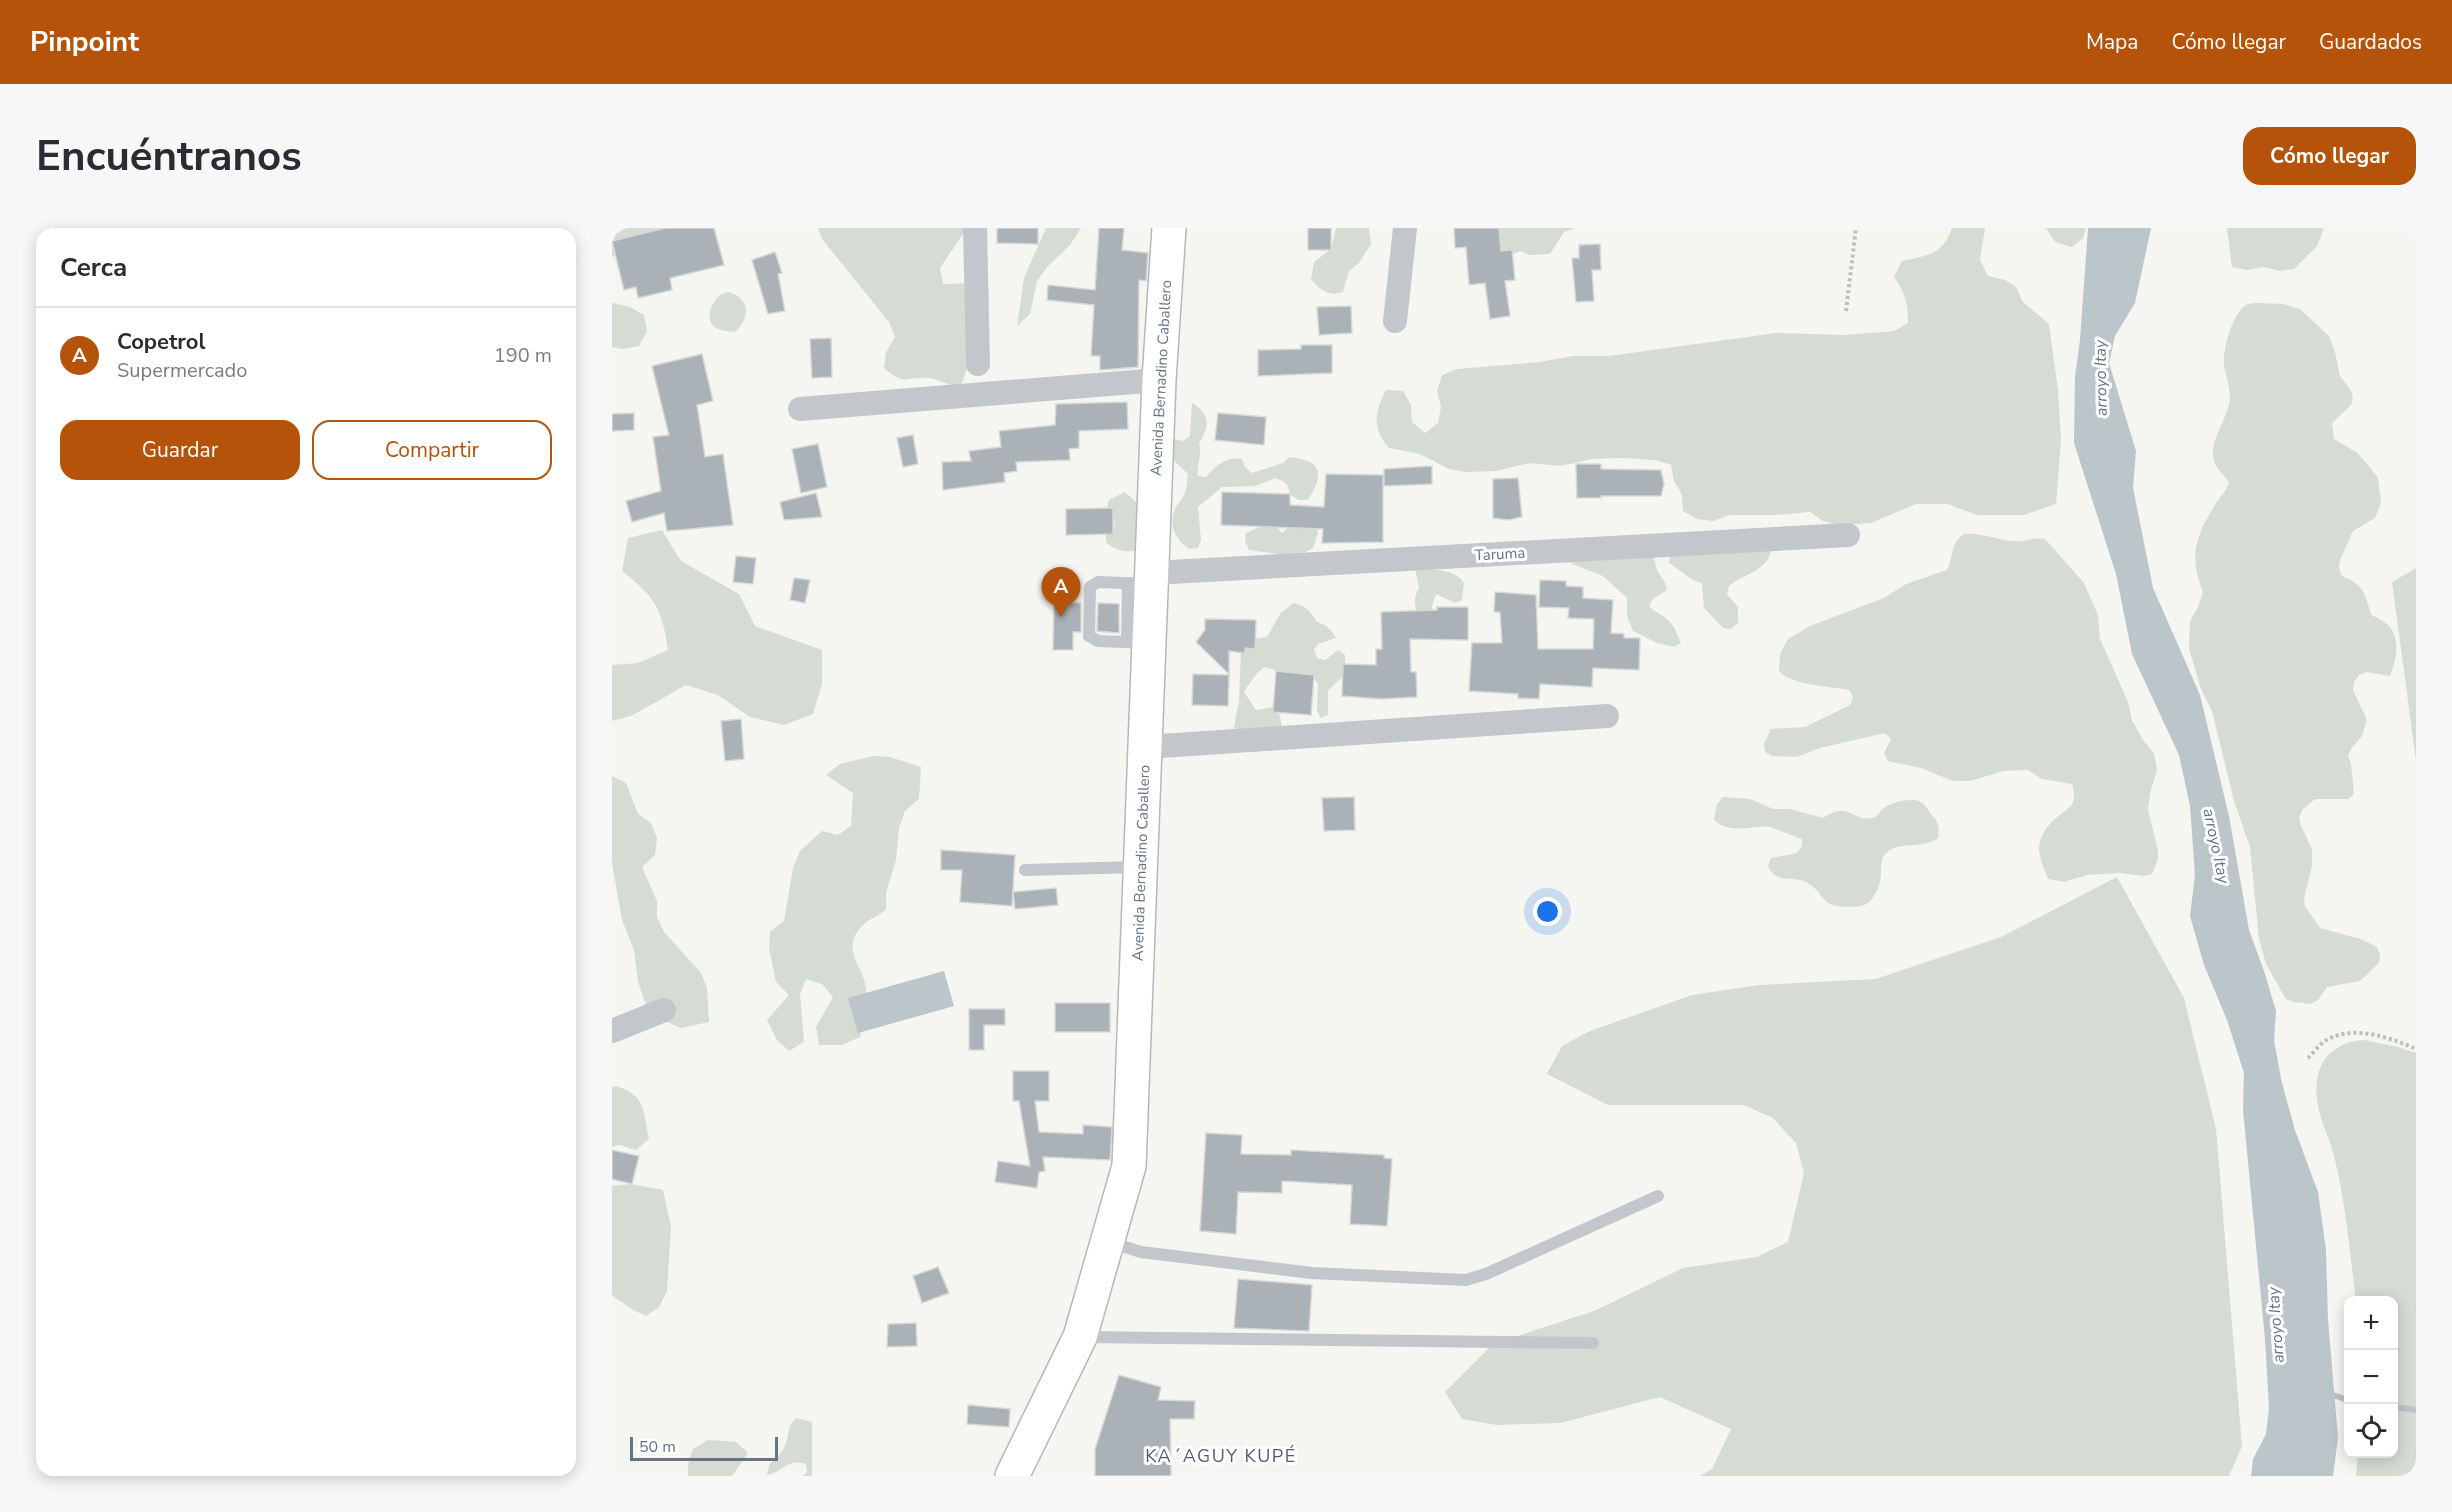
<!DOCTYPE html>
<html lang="es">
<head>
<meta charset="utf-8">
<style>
	body { margin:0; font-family:"Nunito Sans",sans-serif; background:#f7f7f7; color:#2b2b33 }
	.controls { position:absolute; right:18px; bottom:18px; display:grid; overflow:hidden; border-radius:12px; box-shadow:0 3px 15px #0003 }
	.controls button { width:54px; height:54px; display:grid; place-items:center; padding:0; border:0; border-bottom:2px solid #e1e1e2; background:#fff; color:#2b2b33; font:30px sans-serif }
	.scale { position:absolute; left:18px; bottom:15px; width:148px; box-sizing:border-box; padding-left:6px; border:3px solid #657383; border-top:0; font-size:16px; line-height:21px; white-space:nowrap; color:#657383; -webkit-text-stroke:4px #fff; paint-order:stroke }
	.you { position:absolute; left:936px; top:684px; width:21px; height:21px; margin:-15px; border:4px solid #fff; border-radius:50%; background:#1a73e8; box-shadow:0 0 0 9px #1a73e833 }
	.badge { display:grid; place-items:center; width:39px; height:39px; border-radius:50%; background:#b45309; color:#fff; font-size:20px; font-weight:700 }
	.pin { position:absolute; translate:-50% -50px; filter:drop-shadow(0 2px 3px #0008) }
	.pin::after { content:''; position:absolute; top:32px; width:21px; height:18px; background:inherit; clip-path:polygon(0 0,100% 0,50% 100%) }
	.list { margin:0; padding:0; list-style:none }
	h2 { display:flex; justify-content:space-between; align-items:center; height:78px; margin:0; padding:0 24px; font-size:26px }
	h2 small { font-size:20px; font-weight:400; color:#7c7c81 }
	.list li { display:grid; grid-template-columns:39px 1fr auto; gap:18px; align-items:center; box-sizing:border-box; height:96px; padding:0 24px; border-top:2px solid #e1e1e2 }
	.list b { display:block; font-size:22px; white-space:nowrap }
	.list p { margin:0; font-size:20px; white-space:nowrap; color:#7c7c81 }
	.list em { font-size:20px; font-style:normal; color:#7c7c81 }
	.actions { display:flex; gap:12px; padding:18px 24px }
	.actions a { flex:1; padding:14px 0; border:2px solid #b45309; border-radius:18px; text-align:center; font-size:21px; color:#b45309 }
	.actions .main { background:#b45309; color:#fff }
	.icon { flex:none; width:33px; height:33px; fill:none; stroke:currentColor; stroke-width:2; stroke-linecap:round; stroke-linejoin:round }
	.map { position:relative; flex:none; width:1804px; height:1248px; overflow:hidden; border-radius:18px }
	header { display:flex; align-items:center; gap:36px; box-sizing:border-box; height:84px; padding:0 30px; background:#b45309; color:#fff }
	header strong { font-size:28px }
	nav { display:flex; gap:33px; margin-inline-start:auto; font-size:21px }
	.intro { display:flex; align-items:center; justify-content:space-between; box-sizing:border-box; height:144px; padding:0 36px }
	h1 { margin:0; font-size:42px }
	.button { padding:15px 27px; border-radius:18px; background:#b45309; color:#fff; font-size:21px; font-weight:700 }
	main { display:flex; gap:36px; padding:0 36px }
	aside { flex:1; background:#fff; border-radius:18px; box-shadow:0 3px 15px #0003 }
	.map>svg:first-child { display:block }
</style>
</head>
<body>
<header>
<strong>Pinpoint</strong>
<nav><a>Mapa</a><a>Cómo llegar</a><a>Guardados</a></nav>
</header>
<div class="intro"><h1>Encuéntranos</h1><a class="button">Cómo llegar</a></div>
<main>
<aside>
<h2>Cerca<small></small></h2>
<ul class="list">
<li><span class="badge">A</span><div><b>Copetrol</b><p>Supermercado</p></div><em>190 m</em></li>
</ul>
<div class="actions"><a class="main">Guardar</a><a>Compartir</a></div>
</aside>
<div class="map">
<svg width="1804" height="1248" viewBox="0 0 1804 1248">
	<rect width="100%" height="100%" fill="#f5f5f2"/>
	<!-- green -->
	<g fill="#d6dcd3">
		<polygon points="0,0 88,0 17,19 0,29"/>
		<path d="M206,0H355L328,40L331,56L364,55L377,67L372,117L359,129L348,160C339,158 323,150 316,150C293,148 294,159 272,140L274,124L283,109L277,94L210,11Z"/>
		<polygon points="434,0 469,0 458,17 435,39 425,53 418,86 405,98 412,50"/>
		<path d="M724,0H757L759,16L747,35L737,43L731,64C718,69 707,62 699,51L702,34L719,21Z"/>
		<polygon points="873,0 963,0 952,4 938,26 917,27 909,23 901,26 895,33"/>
		<path d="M1340,0H1373L1368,32L1376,48L1393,52L1404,59L1411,74L1437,96L1446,162L1449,212L1444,276L1412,287H1365L1335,276H1304L1259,295L1227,297L1211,293L1198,284L1166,287H1117L1101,293L1085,291L1071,283L1070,267L1062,253L1059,237L1043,232L1011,230L979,231L949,238L917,235L885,243L853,244L837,241L808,226L777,220C760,200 762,185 774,162L791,163L799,177L800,194L813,205L826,195L829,179L825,163L830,147L845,141L928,134L961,128H997L1164,105L1232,107L1282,103L1296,95C1296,76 1293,64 1282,49L1290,33C1316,27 1330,28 1340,0Z"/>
		<polygon points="1434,0 1474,0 1471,10 1460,19 1443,14"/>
		<polygon points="1615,0 1712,0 1705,18 1682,41 1667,43 1652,39 1635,42 1620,39"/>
		<path d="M117,64C138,71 139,89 123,104C117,103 109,103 104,100C89,91 103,64 117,64Z"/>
		<polygon points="0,75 18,79 32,87 35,103 27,118 10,121 0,119"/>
		<path d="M1646,75L1671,76L1688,81L1717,108L1723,124L1728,148L1738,161L1741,169L1739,177L1720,195L1722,211L1744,224L1756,237L1766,250L1769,275L1763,290L1741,303L1728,332L1727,340L1730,348C1752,357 1752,364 1759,386C1764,390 1771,392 1775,396C1790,410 1784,433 1778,448L1755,444L1747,447L1742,454L1741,462L1755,492L1750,508L1739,521L1736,528L1739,536L1742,566L1736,571H1703L1690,582L1687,590L1689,598L1700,621V638L1692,670L1693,678L1708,700L1749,711L1765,719L1768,727L1767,735L1748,753L1715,759L1706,772L1699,776L1681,774L1674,771L1654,736L1647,711L1638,619L1622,573L1600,483L1589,461L1577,420L1578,393L1586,379L1591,364C1576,327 1584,308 1604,275C1609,268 1614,263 1617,255C1613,247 1604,241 1602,233C1596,212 1617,190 1618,170C1618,159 1614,149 1612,138C1610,123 1621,82 1636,76C1639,75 1643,75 1646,75Z"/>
		<path d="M580,175C600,187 597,198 587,216C591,227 584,237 586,248L594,249C605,237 613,228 630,231L633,239L640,245L671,235L677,229C710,232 713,246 696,272H687L678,267C677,256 673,253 663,250L644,258L610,259L586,279L589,312L586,320L577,321C564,312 556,297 563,281C566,275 571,271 573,264C575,259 575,252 576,246L563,234L559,218L563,211L571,213L578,208Z"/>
		<path d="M513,264L527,277L531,321C517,325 504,324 494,314V305L502,302L503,294L495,280L497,272Z"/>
		<polygon points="661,293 670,305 677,299 701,298 706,304 701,320 693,324 674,327 637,322 633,313 634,305"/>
		<path d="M50,302L69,333L127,366L143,398L210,422V456L201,486L172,497L138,489L106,467L74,457L19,488L0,493V437L26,435L56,422C50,380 43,369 10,343L16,310Z"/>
		<path d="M1352,306C1372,304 1390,315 1410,313C1419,312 1424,309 1433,311L1472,355L1486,387L1488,411L1516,474L1520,492L1531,512L1542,525L1545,542L1538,565L1536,582L1546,622V631L1540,646L1532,648L1508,645L1475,647L1452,654L1436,651C1434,644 1429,636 1428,628C1424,614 1433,599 1444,590C1459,578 1466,578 1460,556L1430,551L1416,542L1391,543L1358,553H1341L1309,540L1276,533L1272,525L1279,511L1273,505L1208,520L1185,529L1160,528L1153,524L1152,516L1159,501L1193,499L1238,477L1241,469L1237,462C1217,458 1181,458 1167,443L1168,426L1176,411L1198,398L1272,370L1294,356L1335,342C1342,329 1338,315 1352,306Z"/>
		<path d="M1060,319L1159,323C1155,343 1131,346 1117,358L1115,366L1126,379V395L1119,401L1111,400L1092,380L1090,355L1081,352L1057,335Z"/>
		<path d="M1039,325C1043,330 1043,333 1044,339C1047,348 1054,352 1055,362L1041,371L1037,378C1043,385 1050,386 1057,393C1062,398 1066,408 1069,415L1062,419L1045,415L1021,403L1015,388V370L991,348L960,336L958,328Z"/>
		<path d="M803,340C818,341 844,341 852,355L850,372L843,375L824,366L820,378L822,391L808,392C803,379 800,372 807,360Z"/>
		<polygon points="1804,340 1804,533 1780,354"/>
		<path d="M681,375C693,377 699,384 705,394C715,397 719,401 724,410L706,416L702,422L705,430L713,432L726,422L733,427C734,454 731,446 716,463V487L709,490L705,483L706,456L701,449L667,446L661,441L652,439C644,445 637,456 632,464L644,482L663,479C673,495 670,503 662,519L646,524L636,523L622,499L627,473L629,420L632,412L655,409L668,386Z"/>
		<path d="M261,528L278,529L309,539L307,571L293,583L287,600L284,632L274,665V681C267,689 257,690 251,697C226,722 253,738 254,762C255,778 251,794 248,809L230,817H207L204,799L221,769L210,756L194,751L188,766L192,814L177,823L165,812L155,792L177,767L164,754L157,720L158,704L172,693L181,640L188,623L210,603L226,607L239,598L241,565L214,547L228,536Z"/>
		<polygon points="0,548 14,555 26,586 39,595 45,610 43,627 30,639 45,673 45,689 52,704 89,745 95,760 97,794 69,800 37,786 26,754 22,722 10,692 0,635"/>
		<path d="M1111,569L1138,571L1161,581H1178L1211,590C1238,572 1239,594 1259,590C1267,589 1267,583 1273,579C1280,574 1302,569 1309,574C1313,576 1316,582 1318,585C1326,593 1328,598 1326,610C1310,622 1289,612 1274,625C1266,632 1272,648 1266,660C1263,666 1259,675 1252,677C1244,680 1222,680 1215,674C1207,667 1207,662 1196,655C1180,646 1166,658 1156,638L1159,630L1185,625L1190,618V611C1181,608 1163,600 1158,599C1139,597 1119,607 1102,592L1105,576Z"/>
		<polygon points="1505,649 1572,770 1604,901 1630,1218 1617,1248 1088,1248 1100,1241 1119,1201 1048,1169 948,1195 885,1197 850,1191 833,1164 881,1116 982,1083 1071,1040 1145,1029 1176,1014 1192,945 1184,915 1161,890 1132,877 996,877 935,846 950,818 978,803 1080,767 1147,757 1264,751 1389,709"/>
		<path d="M1752,812L1786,819L1804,825V1248H1744L1746,1226H1782V1072H1744C1738,1026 1734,978 1723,932C1717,905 1701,882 1705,853C1708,827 1728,813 1752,812Z"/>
		<path d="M4,858C34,867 31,883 37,911L24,922L7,917L0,919V859Z"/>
		<polygon points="19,956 51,962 59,999 55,1063 47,1079 34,1088 19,1081 0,1067 0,958"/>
		<path d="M184,1190L200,1194V1248H191L195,1244L194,1236C174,1230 172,1244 155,1247C157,1230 165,1232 172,1220C178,1209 174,1198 184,1190Z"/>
		<polygon points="96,1212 124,1214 136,1225 120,1248 76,1248 76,1236 81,1221"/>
	</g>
	<!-- water -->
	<g fill="#bbc5ca">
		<polygon points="1476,0 1539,0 1523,75 1503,108 1497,135 1524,223 1521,260 1541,360 1588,467 1617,588 1637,702 1653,746 1664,783 1662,813 1670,855 1683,902 1706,964 1714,1022 1716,1092 1726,1210 1721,1248 1639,1248 1641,1231 1654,1206 1657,1180 1653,1111 1631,882 1632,845 1615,792 1592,737 1578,688 1583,647 1578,578 1567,527 1520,426 1504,346 1462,215 1463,149 1468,112"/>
		<polygon points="332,743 342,778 246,805 236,770"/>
	</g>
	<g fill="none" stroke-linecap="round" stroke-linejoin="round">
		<!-- stream -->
		<g stroke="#bbc5ca" stroke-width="6">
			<polyline points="1715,1165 1736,1172"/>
			<polyline points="1782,1179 1804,1182"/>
		</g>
	</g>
	<!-- building -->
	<g fill="#aab1b7" stroke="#d7d7d5" stroke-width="1.5">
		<polygon points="53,0 102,0 112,37 58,50 60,62 26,70 24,59 12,62 0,13"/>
		<polygon points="385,0 426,0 426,16 385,15"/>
		<polygon points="487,0 512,0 510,22 536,25 534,53 527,52 526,139 488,142 488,128 479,128 482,77 435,72 436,57 483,62"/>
		<rect x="696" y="0" width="23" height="22"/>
		<polygon points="842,0 887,0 889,23 900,22 903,52 893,53 898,88 878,91 873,55 857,57 854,19 843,20"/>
		<polygon points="988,16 989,42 980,42 982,73 964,74 960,30 967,30 967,17"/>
		<polygon points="163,24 170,45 166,46 173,83 156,86 140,32"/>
		<polygon points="739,78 740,105 707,107 705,79"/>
		<polygon points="219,110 220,149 200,150 198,111"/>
		<polygon points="689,117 720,117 720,145 646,148 646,122 689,121"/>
		<polygon points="90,126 101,173 85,177 93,229 111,226 121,297 55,303 52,285 20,294 14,273 49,263 41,209 57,207 40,138"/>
		<polygon points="515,174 516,201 467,203 467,220 457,221 458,232 404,234 405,243 392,245 393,254 331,262 330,234 359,233 357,223 389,219 387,203 443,197 444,176"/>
		<polygon points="22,185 22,202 0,203 0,186"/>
		<polygon points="606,185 654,189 652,217 603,212"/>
		<polygon points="301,207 306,236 291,239 285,210"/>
		<polygon points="206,216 215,259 189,265 180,221"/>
		<polygon points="964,236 989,236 989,241 1049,242 1052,256 1049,268 989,268 989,270 965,270"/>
		<polygon points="820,238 820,256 772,258 772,241"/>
		<polygon points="714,246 771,247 771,314 710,315 711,301 609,297 610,264 678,266 678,277 712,279"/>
		<polygon points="906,250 910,289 896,292 881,290 881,251"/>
		<polygon points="204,265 210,289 172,292 168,274"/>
		<polygon points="501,280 501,306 454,307 454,281"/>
		<polygon points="124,328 144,330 141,356 121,354"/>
		<polygon points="182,350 198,352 193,375 178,372"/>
		<polygon points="928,352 954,353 954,358 971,359 971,370 1001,372 999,405 1012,406 1012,410 1028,410 1027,442 981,440 980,459 928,456 927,471 906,470 906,466 857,463 860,415 890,415 888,384 882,384 883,364 924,367 926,421 981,421 982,391 956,390 957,380 927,379"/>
		<polygon points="442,374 469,375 469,404 461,404 461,422 441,422"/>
		<polygon points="486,375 507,376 507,405 485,403"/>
		<polygon points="825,379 856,379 856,412 798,411 799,444 804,444 805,469 770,471 730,468 731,436 764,437 764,421 770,421 769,384 825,382"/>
		<polygon points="593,391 644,392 643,421 633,420 633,425 617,423 617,446 584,414 593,402"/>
		<polygon points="664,443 702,447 699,487 661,484"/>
		<polygon points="581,446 617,447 616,478 580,477"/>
		<polygon points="129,491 132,531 113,533 109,493"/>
		<polygon points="742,569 743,602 712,603 710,570"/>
		<polygon points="329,622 403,627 400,678 348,674 350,642 329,642"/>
		<polygon points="444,660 446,677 403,681 401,664"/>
		<rect x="443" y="775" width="55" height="29"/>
		<polygon points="357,781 393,781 393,797 372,797 372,822 357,822"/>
		<polygon points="401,843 437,843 437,873 423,873 427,904 471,906 471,897 500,899 498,932 431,929 433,943 427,944 425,960 383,954 386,933 418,938 407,873 401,873"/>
		<polygon points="594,905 630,907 629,926 679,927 679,922 772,927 772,930 780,931 775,998 738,996 740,957 670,953 670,965 626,964 624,1006 588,1003"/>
		<polygon points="0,922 27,928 20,956 0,951"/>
		<polygon points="326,1039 337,1065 310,1075 301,1048"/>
		<polygon points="626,1051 700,1057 697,1103 622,1100"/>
		<polygon points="304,1095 305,1118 275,1119 276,1096"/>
		<polygon points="507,1147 549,1159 546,1172 583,1173 582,1191 558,1191 559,1248 483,1248 483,1221"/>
		<polygon points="356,1177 398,1181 397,1199 355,1196"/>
	</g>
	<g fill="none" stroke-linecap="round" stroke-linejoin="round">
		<!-- primary casing -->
		<g stroke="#b4b8bc" stroke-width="36">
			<polyline id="primary" points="400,1248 468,1109 517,938 547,152 557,0"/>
		</g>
		<!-- path -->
		<g stroke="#bbbdbf" stroke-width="4" stroke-dasharray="3 3" stroke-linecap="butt">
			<polyline points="1234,83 1244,0"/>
			<path d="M1696,830C1701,825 1707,817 1713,813C1740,796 1777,809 1804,821"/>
		</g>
		<!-- service -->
		<g stroke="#c3c6ca" stroke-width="12">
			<polyline points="515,414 516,355"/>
			<polyline points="537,415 486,413 477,408 478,359 486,354 537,356"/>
			<polyline points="413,642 526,639"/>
			<polyline points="497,1014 529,1024 700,1045 854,1052 874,1046 1046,968"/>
			<polyline points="469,1109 981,1115"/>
		</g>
		<!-- minor -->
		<g stroke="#c3c6ca" stroke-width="24">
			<polyline points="363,0 366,136"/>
			<polyline points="783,93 793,0"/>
			<polyline points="188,181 547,152"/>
			<polyline points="540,345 1236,307"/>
			<polyline points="534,519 995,488"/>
			<polyline points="0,803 52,782"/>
		</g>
		<!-- primary -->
		<use href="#primary" stroke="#fff" stroke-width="33"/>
	</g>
	<g text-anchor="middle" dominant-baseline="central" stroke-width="6" stroke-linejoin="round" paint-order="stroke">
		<!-- street labels -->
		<g font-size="15" fill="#657383" stroke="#fff">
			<text transform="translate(549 150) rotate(-87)">Avenida Bernadino Caballero</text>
			<text transform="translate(888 326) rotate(-3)">Taruma</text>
			<text transform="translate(529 635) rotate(-88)">Avenida Bernadino Caballero</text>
		</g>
		<!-- water labels -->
		<g font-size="16" font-style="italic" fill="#60747f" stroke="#fff">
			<text transform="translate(1489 150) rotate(-91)">arroyo Itay</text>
			<text transform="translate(1604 618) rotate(78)">arroyo Itay</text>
			<text transform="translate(1664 1097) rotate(-94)">arroyo Itay</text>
		</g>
		<!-- quarter labels -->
		<g font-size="18" letter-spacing="1.5" fill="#535c68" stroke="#fff">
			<text x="609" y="1228">KA´AGUY KUPÉ</text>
		</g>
	</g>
</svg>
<div class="controls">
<button>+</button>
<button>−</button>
<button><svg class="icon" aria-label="locate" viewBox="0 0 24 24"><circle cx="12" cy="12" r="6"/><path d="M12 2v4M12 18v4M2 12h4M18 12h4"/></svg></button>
</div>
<div class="scale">50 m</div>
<div class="you"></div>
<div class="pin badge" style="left:449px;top:389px">A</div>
</div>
</main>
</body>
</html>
